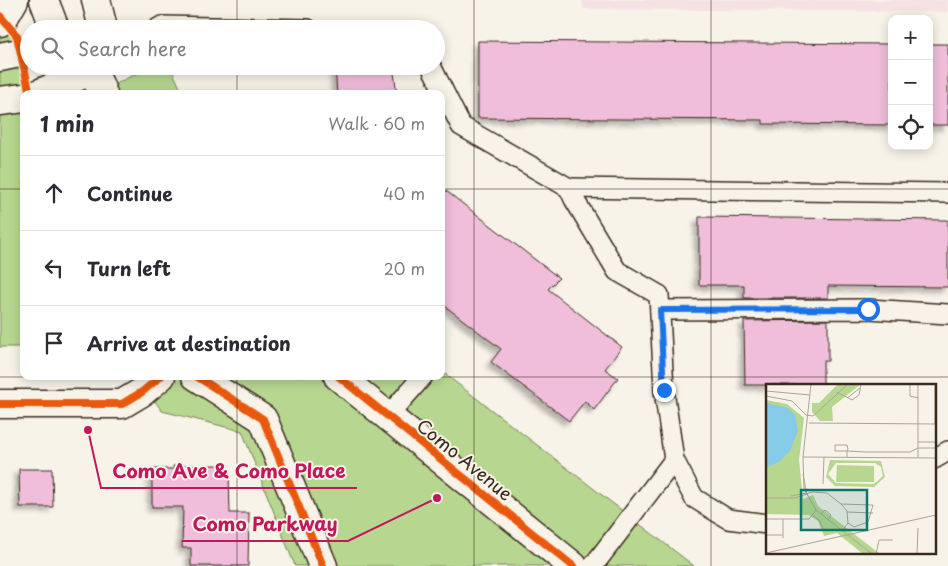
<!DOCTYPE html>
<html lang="en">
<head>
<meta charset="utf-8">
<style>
	body { margin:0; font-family:"Playpen Sans",sans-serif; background:#f2f2f3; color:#2b2b33 }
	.controls { position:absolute; right:15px; top:15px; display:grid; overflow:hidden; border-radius:10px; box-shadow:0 2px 12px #0003 }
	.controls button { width:45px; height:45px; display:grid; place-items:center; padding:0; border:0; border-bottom:1px solid #e1e1e2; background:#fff; color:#2b2b33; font:25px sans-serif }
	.stop { position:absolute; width:15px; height:15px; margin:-11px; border:4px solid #1a73e8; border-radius:50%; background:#fff }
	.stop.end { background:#1a73e8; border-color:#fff; box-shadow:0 1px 5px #0008 }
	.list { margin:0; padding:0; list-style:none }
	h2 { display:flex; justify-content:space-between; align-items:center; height:65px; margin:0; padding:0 20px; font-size:21px }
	h2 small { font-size:16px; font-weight:400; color:#7c7c81 }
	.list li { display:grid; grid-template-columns:32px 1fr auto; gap:15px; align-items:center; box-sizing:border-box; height:75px; padding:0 20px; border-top:1px solid #e1e1e2 }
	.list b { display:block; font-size:19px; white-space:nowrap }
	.list em { font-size:16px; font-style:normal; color:#7c7c81 }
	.icon { flex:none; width:28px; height:28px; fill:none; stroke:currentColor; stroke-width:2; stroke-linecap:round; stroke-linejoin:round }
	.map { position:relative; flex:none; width:948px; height:566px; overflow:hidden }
	.search { position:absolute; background:#fff; box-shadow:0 2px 12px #0003; left:20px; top:20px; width:425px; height:55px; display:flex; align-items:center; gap:12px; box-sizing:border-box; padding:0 18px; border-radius:28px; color:#7c7c81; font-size:19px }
	.panel { position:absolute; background:#fff; box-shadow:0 2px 12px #0003; left:20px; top:90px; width:425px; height:290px; border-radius:10px }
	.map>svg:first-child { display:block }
</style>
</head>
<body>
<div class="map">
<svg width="948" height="566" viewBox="0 0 948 566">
	<defs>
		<filter id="shadow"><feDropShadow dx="-4.5" dy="4.5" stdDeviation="2.5" flood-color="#0004"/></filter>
	</defs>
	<rect width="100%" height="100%" fill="#f7f3e8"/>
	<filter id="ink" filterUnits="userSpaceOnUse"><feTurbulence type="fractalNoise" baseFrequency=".02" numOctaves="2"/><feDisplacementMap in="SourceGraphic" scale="10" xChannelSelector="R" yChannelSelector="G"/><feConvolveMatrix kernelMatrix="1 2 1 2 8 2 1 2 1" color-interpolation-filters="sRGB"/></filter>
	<g filter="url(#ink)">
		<!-- built -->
		<polygon fill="#f5e3e4" points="582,0 948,0 948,12 583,9"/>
		<!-- green -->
		<g fill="#b7d790" stroke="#798057">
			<polygon points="0,0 4,0 26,94 24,94 24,347 0,347"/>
			<polygon points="152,66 170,66 183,94 95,94"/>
			<polygon points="441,371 694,566 295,566 242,431 162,411 137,376 441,376"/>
		</g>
		<!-- building -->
		<g fill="#f0bddb" stroke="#3b2a1e" filter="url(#shadow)">
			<polygon points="478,41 892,44 892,125 763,124 763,120 478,118"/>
			<rect x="929" y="44" width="19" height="81"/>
			<polygon points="335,66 393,66 397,94 337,94"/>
			<polygon points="441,187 559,278 548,289 622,347 605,369 618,378 594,410 585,401 569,421 491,362 501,349 441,303"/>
			<polygon points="699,217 948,220 948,287 828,286 828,298 744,298 744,285 699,285"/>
			<polygon points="828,320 828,361 823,361 823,385 745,385 744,321"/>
			<polygon points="221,465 221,468 227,468 227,474 229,474 230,513 249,513 248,566 191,566 191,548 182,548 183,507 152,507 152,469 174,469 173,466"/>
			<polygon points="19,469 52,469 53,507 20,507"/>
		</g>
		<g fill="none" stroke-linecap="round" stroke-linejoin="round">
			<!-- service casing -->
			<g stroke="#3b2a1e" stroke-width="22">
				<g id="service">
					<polyline points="157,29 162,26 308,29"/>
					<polyline points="431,66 461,126 569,188"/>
					<polyline points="660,310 868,309 948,314"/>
					<polyline points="388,416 423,376"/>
					<polyline points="934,459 948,451"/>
					<polyline points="674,460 694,498 728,519 767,524"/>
					<polyline points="593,566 674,460 664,390 659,295 617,271 574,199 569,188 948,193"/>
				</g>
			</g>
			<!-- minor casing -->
			<g stroke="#3b2a1e" stroke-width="31">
				<g id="minor">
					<polyline points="196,376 263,419 323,566"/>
					<polyline points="0,404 122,404 142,392 161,376"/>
				</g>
			</g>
			<!-- tertiary casing -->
			<g stroke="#3b2a1e" stroke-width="31">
				<g id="tertiary">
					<polyline points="44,0 55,29"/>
					<polyline points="96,0 102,24 101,29"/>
					<polyline points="0,22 3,19 14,0"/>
					<polyline points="0,57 29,51"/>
					<polyline points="88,66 93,70 103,94"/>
					<polyline points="38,94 93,70"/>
					<polyline points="0,101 24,98"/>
					<polyline points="338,376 573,566"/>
				</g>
			</g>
			<!-- service -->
			<use href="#service" stroke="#f7f3e8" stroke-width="19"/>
			<!-- minor -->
			<use href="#minor" stroke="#f7f3e8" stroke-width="28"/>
			<!-- tertiary -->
			<use href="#tertiary" stroke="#f7f3e8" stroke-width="28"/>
			<!-- cycleway casing -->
			<g stroke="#f7f3e8" stroke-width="11">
				<g id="cycleway">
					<polyline points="0,16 17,36 30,94"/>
					<polyline points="196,376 263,419 323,566"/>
					<polyline points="338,376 573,566"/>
					<polyline points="0,404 122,404 142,392 161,376"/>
				</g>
			</g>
			<!-- cycleway -->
			<use href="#cycleway" stroke="#e8590c" stroke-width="8"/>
		</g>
	</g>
	<g fill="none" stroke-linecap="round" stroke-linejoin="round" filter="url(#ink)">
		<!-- route -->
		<polyline stroke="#1a73e8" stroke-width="6" points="664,390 660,310 868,309"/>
	</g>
	<!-- grid -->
	<path fill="none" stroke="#3b2a1e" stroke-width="1" stroke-opacity="0.55" d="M237,0V29M474,0V566M711,0V566M237,66V94M0,189H24M441,189H948M237,376V566M0,377H948"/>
	<g text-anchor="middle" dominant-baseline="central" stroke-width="4" stroke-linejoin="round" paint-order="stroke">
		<!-- street labels -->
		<g font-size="18" fill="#3b2a1e" stroke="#f7f3e8">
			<text transform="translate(465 459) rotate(39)">Como Avenue</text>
		</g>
	</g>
	<!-- overview -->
	<g transform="translate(766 384)">
		<rect width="170" height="170" fill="#f7f3e8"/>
		<path d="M72,0H95L66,23L67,37H54L46,28V19H53ZM0,16L21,20L38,34L33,76L37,115L47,111L52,122L114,170H97L71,149L58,152L52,137L43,131L0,130ZM64,76L115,77L119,93L108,103L69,102L60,93ZM70,79H109L115,83L117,92L108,100L70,99L62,90ZM71,81L108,82V98H70Z" fill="#b7d790" fill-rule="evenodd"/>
		<path d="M0,19L22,24L29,31L32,47L24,67L14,77L0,84Z" fill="#85cae6"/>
		<path fill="none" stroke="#aca397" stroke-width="1" d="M45,0L37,73L38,105L50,126L106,170M144,0V12L152,14M0,7L44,11M71,8L86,16L93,11L95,0M0,12L26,17L40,31L47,32L82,0M81,14L94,4M43,39L170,40M169,40V0M152,58H170M37,73L170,74M81,73V67L82,65L81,61H69V67H81L100,68H144L152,64H170M152,74V0M37,90L41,111M57,100L58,73M25,112L40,109M0,114H29L46,108L61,109L75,120M81,128L107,129M55,130L59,126L65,131L62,136M47,132L53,136L58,147M0,135H43L50,126M76,147L82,139L81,127L75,120L107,121L102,138L88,143L82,139M0,151H16M17,154V135M0,169L170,131M110,170L113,156H127M151,170L152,144"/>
		<path fill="#0f766e" fill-opacity="0.15" stroke="#0f766e" stroke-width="2.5" d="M35,106H101V146H35Z"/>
		<rect width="170" height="170" fill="none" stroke="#3b2a1e" stroke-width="2.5"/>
	</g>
	<!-- callouts -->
	<path fill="none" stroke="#c2185b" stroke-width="2" d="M88 430L101 488H357M437 498L348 541H182"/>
	<g fill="#c2185b" stroke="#f7f3e8" stroke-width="2">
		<circle cx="88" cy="430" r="5"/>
		<circle cx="437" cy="498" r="5"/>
	</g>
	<g font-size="19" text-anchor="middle" font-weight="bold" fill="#c2185b" stroke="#f7f3e8" stroke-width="4" stroke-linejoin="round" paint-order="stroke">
		<text x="229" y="478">Como Ave &amp; Como Place</text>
		<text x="265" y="531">Como Parkway</text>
	</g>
</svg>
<div class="controls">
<button>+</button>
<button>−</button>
<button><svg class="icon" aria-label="locate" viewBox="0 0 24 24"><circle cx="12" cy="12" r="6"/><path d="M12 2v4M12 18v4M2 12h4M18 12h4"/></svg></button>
</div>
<div class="stop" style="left:868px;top:309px"></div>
<div class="stop end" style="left:664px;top:390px"></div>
<div class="search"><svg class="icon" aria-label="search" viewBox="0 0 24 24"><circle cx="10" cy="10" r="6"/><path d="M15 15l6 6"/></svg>Search here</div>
<section class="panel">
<h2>1 min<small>Walk · 60 m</small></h2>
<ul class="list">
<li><svg class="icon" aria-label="ahead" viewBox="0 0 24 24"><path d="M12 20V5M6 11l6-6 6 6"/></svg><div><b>Continue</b></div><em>40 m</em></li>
<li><svg class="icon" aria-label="left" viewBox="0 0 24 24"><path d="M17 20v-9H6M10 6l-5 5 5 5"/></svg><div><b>Turn left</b></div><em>20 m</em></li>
<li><svg class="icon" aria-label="arrive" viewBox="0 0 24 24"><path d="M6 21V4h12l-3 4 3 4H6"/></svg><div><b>Arrive at destination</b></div></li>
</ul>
</section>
</div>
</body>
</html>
